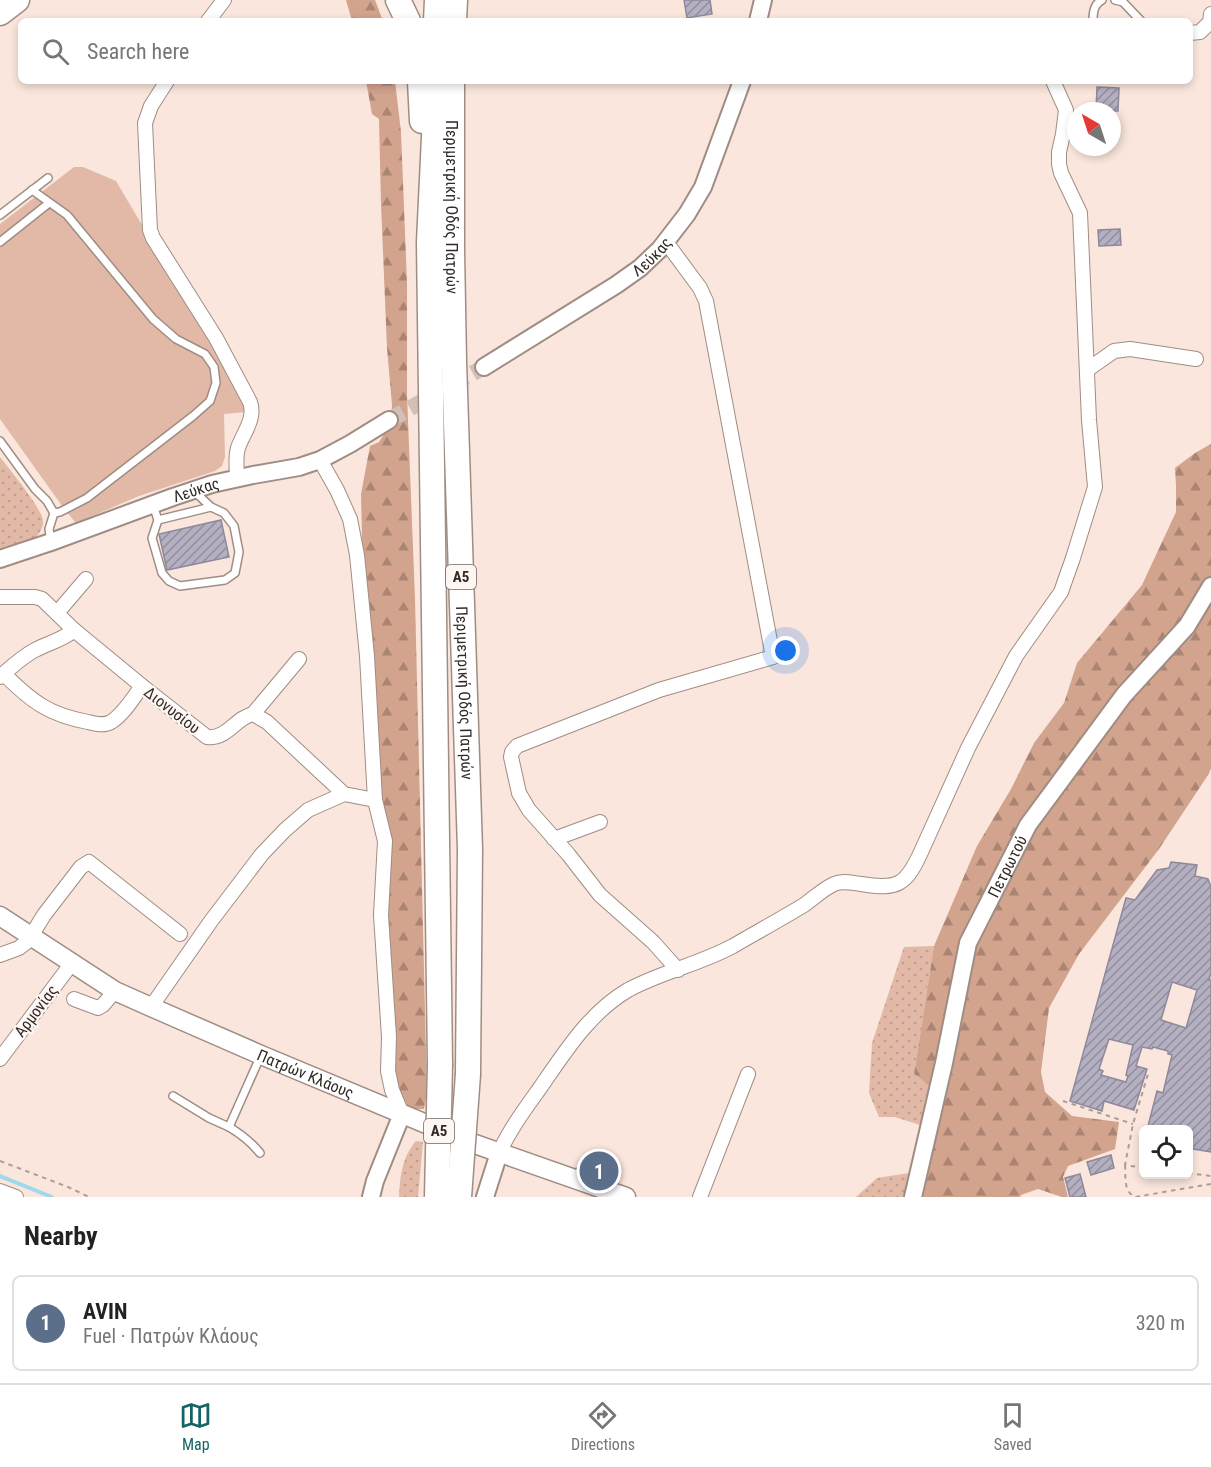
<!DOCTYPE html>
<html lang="en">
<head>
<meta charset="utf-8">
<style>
	body { margin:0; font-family:"Roboto Condensed",sans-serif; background:#f6f6f6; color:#222 }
	.controls { position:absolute; right:18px; bottom:18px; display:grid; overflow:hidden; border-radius:9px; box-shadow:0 3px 9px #0003 }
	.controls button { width:54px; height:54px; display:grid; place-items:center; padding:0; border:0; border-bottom:2px solid #e0e0e0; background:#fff; color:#222; font:30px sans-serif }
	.compass { position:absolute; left:1067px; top:102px; width:54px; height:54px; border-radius:50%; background:#fff; box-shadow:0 3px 9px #0003; rotate:321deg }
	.you { position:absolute; left:786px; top:651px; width:21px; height:21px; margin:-15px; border:4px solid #fff; border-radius:50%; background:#1a73e8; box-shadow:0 0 0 9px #1a73e833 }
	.badge { display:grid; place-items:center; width:39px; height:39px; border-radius:50%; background:#156465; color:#fff; font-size:20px; font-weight:700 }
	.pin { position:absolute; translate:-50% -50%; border:3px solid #fff; box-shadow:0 2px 6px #0006 }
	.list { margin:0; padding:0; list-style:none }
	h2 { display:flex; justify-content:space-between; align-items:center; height:78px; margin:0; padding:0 24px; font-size:26px }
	h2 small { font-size:20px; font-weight:400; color:#767676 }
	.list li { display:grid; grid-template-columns:39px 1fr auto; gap:18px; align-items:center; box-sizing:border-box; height:96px; margin:0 12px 12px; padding:0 12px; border:2px solid #e0e0e0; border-radius:9px }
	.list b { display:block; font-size:22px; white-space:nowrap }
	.list p { margin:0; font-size:20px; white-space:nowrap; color:#767676 }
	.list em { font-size:20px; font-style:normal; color:#767676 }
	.icon { flex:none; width:33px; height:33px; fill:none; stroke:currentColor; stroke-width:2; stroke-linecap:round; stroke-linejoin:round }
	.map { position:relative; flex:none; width:1211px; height:1197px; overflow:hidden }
	.search { position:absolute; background:#fff; box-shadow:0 3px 9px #0003; left:18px; right:18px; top:18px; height:66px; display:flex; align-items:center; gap:15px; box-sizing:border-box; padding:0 21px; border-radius:9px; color:#767676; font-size:22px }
	.sheet { height:186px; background:#fff }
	nav { display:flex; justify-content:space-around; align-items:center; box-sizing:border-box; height:84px; border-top:2px solid #e0e0e0; background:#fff; font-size:16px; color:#767676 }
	nav a { display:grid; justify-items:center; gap:3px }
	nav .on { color:#156465 }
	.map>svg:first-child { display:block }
</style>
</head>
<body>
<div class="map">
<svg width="1211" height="1197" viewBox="0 0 1211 1197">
	<defs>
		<pattern id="grass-dots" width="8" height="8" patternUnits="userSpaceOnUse" patternTransform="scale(1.5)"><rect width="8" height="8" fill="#e1b9a6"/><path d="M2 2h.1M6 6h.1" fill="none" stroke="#c19f8f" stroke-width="1.8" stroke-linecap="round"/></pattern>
		<pattern id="forest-firs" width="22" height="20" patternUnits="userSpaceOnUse" patternTransform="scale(1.5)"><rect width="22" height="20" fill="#d2a38d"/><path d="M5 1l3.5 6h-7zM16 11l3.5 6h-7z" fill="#ab8573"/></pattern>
		<pattern id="building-hatch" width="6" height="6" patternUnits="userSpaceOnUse" patternTransform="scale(1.5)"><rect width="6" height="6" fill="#b4afc1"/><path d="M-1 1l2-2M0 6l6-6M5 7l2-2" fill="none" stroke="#938e9d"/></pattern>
	</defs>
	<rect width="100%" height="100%" fill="#fae6dc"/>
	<!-- grass -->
	<g fill="url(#grass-dots)">
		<path d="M0,457C10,470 40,506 43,520C44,526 40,533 36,537C28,543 10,547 0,550Z"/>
		<polygon points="934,946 914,1074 945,1096 923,1197 856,1197 877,1178 909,1173 920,1125 895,1117 879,1117 869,1093 872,1043 904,947"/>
		<path d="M416,1141L423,1142L418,1197H399C400,1176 402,1157 416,1141Z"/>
	</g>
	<!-- forest -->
	<g fill="url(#forest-firs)">
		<polygon points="346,0 375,0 383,21 352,21"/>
		<polygon points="366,81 395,81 401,132 407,283 407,395 415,599 427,1093 424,1109 416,1109 402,1105 394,1074 386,926 390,856 382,798 363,578 361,494 370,446 379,442 391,423 392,405 387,348 381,204 379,119 372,114"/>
		<polygon points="1211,444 1211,768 1208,775 1159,849 1079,954 1049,1008 1041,1072 1045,1092 1072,1116 1119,1122 1115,1149 1068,1166 1063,1177 1068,1197 1062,1197 1038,1189 1021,1195 1020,1197 923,1197 945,1097 914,1074 934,946 977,846 1011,789 1034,743 1064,703 1077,663 1142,585 1176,512 1176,486 1175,468 1195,453"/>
	</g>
	<!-- garden -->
	<polygon fill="#e1b9a6" points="74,167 83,167 116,181 214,347 246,407 246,412 224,414 225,457 222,466 215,471 139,496 76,523 65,510 0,419 0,224"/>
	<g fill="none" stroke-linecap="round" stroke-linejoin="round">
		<!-- stream -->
		<polyline stroke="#9fd9ec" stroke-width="4" points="0,1176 52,1197"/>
	</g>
	<!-- building -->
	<g fill="url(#building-hatch)" stroke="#8e899a" stroke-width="1.5" fill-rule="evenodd">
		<polygon points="684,0 710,0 712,14 687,18"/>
		<polygon points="1097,87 1119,88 1118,111 1096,111"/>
		<polygon points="1120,229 1121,245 1099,246 1098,230"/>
		<polygon points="221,520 229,557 167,570 159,534"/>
		<path d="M1171,862L1197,865L1195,876L1208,879L1211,887V972L1209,980H1211V1152L1188,1148V1130H1147L1157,1091L1163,1093L1172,1055L1168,1054V1051L1153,1047L1152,1049L1142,1047L1136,1066L1147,1069L1134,1110L1104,1101L1102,1111L1070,1101L1126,898L1135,900L1157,870L1169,868ZM1172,982L1197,990L1186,1028L1161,1020ZM1109,1039L1133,1045L1126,1075L1128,1076L1126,1082L1101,1075L1103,1071L1099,1069Z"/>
		<polygon points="1111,1155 1114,1168 1091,1175 1087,1162"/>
		<polygon points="1080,1174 1086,1197 1070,1197 1065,1178"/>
	</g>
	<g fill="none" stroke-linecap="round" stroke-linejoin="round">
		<!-- tertiary-tunnel -->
		<polyline stroke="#d2c0b7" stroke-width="16" stroke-dasharray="16 8" stroke-linecap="butt" points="389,420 484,367"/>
		<!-- service casing -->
		<g stroke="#9f8d84" stroke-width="10">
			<g id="service">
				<polyline points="1115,0 1123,2 1141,21"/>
				<path d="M1093,21C1093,12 1094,4 1102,0"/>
				<polyline points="32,190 67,215 153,319 176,339 205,354 214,367 216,383 210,401 193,416 87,498 60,512 54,513"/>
				<polyline points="0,215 48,178"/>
				<polyline points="0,242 49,203"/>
				<polyline points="0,441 35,489 47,501 54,513 49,529 51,542"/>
				<polyline points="153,505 158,520 152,538 162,573 169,581 180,586 225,580 235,573 239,552 234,526 224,513 211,507 195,492"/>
				<polyline points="158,520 211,507"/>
				<polyline points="173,1096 209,1118 229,1127 261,1055"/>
				<path d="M229,1127C241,1134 251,1142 260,1153"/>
				<polyline points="573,1176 582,1170 595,1174 601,1185"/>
			</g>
		</g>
		<!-- minor casing -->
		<g stroke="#9f8d84" stroke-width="16">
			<g id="minor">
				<polyline points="208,21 224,0"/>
				<polyline points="1190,33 1200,32 1210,22 1211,14"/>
				<path d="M167,81L151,106L145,123L150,230L153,238L216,338L250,402C256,419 243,433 238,448C235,458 237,468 237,478"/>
				<polyline points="666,242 700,288 706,301 773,657 659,690 517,746 512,752 511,757 519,793 529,810 568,854 600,895 653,942 678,970"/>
				<polyline points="1087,370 1114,351 1130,349 1196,359"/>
				<polyline points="320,460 337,490 350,519 357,555 367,656 375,800 385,841 381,915 389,1037 388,1071 392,1090 402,1114"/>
				<path d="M0,597H35L42,599L74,630L142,686L207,737C228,739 235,718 253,714L267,722L344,794L375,800"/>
				<polyline points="57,613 86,579"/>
				<path d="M4,674C31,701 49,715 88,722C96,724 104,726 111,722C124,714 133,698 142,686"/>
				<path d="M0,677C11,667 22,657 35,650C48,643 63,640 74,630"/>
				<polyline points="253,714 299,659"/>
				<polyline points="554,839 600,822"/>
				<polyline points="0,955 19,948 28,941 44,915 81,867 89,862 180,934"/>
				<polyline points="74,999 98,1008 103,1005 115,991"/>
				<polyline points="151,1007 211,921 262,854 285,830 308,810 344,794"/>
				<polyline points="0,1059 72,963"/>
				<path d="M499,1153C510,1129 525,1109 540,1088C565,1052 589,1013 628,990C661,972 700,964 733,946C757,932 781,919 804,905C814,898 823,889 834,884C843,880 852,883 861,884C898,890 906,885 921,852L968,748L1016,656L1061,592L1073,558L1095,487L1089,420L1080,213L1061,173L1059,164V152L1063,134L1066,110L1053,81"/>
				<polyline points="0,1191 16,1197"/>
				<polyline points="700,1197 748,1074"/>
			</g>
		</g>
		<!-- tertiary casing -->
		<g stroke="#9f8d84" stroke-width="20">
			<g id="tertiary">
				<polyline points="758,21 763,0"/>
				<path id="s1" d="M484,367L616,285L640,268L660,249L687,214L703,187L742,81"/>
				<path id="s2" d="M0,559L51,542L173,497L212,484L253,475L299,467L320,460L350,444L389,420"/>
				<polyline points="371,1197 375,1181 402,1114"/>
				<polyline points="485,1197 499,1153"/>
				<path id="s3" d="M913,1197L944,1063L968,943L1028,825L1124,695L1187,626L1211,586"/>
			</g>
		</g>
		<!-- secondary casing -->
		<g stroke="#9f8d84" stroke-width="21">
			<g id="secondary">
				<path id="s4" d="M0,916L115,991L151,1007L261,1055L472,1143L626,1197"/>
			</g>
		</g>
		<!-- motorway casing -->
		<g stroke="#9f8d84" stroke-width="27">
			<g id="motorway">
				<polyline points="398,0 408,21"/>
				<polyline points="0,13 17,0"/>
				<polyline points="436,21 437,0"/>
				<polyline points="454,21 455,0"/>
				<polyline points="420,81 422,121"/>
				<path id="s5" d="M452,81V250L454,361L470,849L468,1074"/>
				<polyline points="436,95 429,242 440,1064"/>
			</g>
		</g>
		<!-- path -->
		<g stroke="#ac9d95" stroke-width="2" stroke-dasharray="4.5 4.5" stroke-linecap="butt">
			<polyline points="1063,1101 1133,1124"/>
			<polyline points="0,1161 68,1187 89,1197"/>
			<path d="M1125,1165C1126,1177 1123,1191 1135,1197L1211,1184"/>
			<polyline points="1144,1168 1125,1165 1133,1124 1148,1074"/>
			<polyline points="1188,1173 1211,1176"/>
		</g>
		<!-- service -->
		<use href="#service" stroke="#fff" stroke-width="7"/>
		<!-- minor -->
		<use href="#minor" stroke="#fff" stroke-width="14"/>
		<!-- tertiary -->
		<use href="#tertiary" stroke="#fff" stroke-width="16"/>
		<!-- secondary -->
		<use href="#secondary" stroke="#fff" stroke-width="18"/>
		<!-- motorway -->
		<use href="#motorway" stroke="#fff" stroke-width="24"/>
		<!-- motorway-bridge casing -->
		<g stroke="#9f8d84" stroke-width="27" stroke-linecap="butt">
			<g id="motorway-bridge">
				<polyline points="437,1197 440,1064"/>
				<polyline points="459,1197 468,1074"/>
			</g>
		</g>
		<!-- motorway-bridge -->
		<use href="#motorway-bridge" stroke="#fff" stroke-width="24"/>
	</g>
	<g text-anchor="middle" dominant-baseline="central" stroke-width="4.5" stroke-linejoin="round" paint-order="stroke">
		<!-- shield labels -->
		<g fill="#fef6f2" stroke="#6e6662" stroke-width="1.5">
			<rect x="446" y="565" width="30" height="24" rx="4.5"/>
			<rect x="424" y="1119" width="30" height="24" rx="4.5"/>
		</g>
		<g font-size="15" font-weight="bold" fill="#302925">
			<text x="461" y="577">Α5</text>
			<text x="439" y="1131">Α5</text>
		</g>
		<!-- street labels -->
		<g font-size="16" fill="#302925" stroke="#fef6f2">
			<text stroke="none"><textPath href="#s5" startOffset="126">Περιμετρική Οδός Πατρών</textPath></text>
			<text stroke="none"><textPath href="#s1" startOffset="201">Λεύκας</textPath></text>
			<text stroke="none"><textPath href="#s2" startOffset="208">Λεύκας</textPath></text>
			<text stroke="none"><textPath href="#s5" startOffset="612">Περιμετρική Οδός Πατρών</textPath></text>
			<text transform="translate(172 710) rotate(38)">Διονυσίου</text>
			<text stroke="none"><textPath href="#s3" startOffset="346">Πετρωτού</textPath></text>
			<text transform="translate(36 1011) rotate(-53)">Αρμονίας</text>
			<text stroke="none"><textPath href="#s4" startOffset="345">Πατρών Κλάους</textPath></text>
		</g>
	</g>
</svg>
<div class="controls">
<button><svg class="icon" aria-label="locate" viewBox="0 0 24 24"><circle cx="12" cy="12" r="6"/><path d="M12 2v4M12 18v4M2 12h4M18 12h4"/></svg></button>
</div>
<svg class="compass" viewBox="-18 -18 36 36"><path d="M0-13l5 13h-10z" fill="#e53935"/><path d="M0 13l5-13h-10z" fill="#767676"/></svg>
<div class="you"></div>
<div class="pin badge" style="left:599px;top:1171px;background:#5c6f8a">1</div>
<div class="search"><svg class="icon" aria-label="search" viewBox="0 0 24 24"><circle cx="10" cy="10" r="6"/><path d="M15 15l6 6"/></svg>Search here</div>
</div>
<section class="sheet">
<h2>Nearby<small></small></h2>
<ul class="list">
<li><span class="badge" style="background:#5c6f8a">1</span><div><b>AVIN</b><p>Fuel · Πατρών Κλάους</p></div><em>320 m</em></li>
</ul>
</section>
<nav>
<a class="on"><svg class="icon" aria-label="map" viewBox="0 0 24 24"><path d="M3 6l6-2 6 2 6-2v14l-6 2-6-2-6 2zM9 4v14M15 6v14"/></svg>Map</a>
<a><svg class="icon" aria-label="directions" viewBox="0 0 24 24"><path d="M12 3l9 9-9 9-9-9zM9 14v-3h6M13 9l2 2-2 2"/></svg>Directions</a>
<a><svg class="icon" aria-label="saved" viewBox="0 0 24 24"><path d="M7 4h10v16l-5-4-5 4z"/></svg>Saved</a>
</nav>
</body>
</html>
